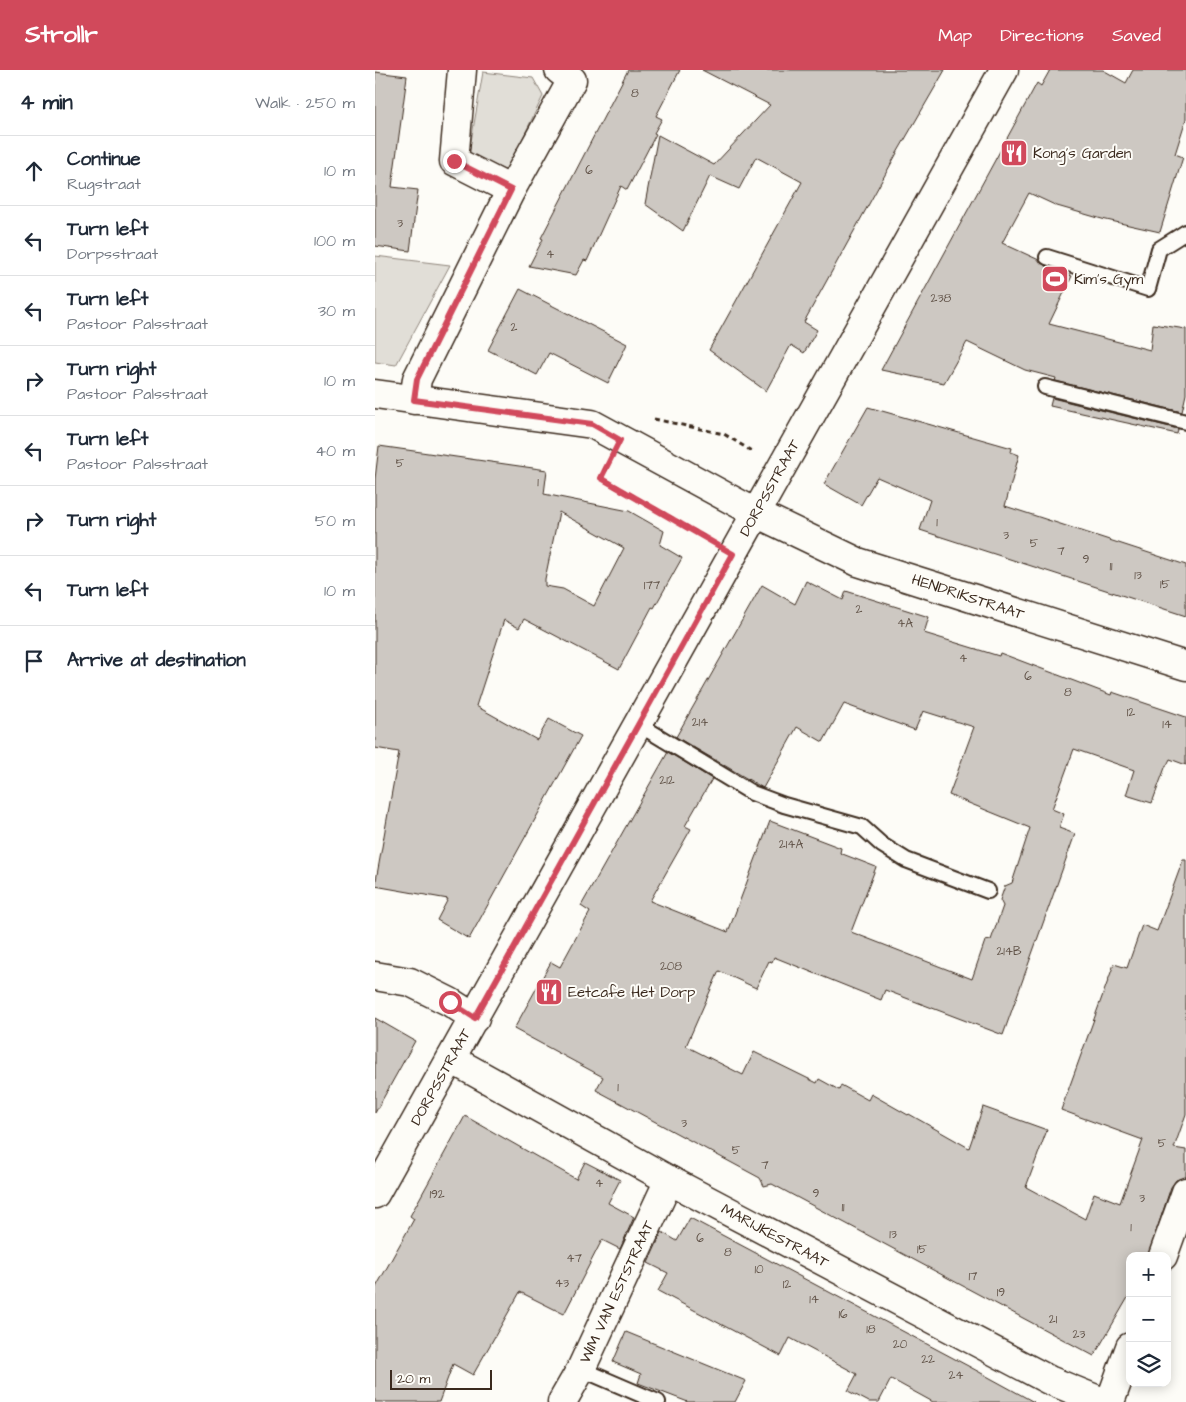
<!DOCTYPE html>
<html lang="en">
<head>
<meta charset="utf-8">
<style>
	body { margin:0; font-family:"Architects Daughter",sans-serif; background:#f2f2f3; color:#1f2937 }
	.controls { position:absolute; right:15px; bottom:15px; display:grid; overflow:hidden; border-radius:10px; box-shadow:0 2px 12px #0003 }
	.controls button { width:45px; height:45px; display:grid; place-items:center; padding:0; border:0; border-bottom:1px solid #e0e1e3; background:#fff; color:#1f2937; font:25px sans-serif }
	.scale { position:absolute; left:15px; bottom:12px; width:102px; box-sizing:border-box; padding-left:5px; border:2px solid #3b2a1e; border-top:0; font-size:14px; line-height:18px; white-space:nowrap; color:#3b2a1e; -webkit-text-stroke:4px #fdfcf7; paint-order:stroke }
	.stop { position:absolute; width:15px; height:15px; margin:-11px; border:4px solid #d1495b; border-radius:50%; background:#fff }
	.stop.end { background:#d1495b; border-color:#fff; box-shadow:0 1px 5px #0008 }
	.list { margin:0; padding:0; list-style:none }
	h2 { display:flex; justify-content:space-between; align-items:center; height:65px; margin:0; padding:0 20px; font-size:21px }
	h2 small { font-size:16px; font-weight:400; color:#747a83 }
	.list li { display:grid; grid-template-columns:32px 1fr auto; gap:15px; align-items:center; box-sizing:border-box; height:70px; padding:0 20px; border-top:1px solid #e0e1e3 }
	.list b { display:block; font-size:19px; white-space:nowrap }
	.list p { margin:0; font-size:16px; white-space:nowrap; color:#747a83 }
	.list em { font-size:16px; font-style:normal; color:#747a83 }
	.icon { flex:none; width:28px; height:28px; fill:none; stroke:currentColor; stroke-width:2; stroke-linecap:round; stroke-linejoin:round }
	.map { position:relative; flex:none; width:811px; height:1332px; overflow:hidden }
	header { display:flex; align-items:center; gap:30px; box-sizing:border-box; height:70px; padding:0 25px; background:#d1495b; color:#fff }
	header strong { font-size:24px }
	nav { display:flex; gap:28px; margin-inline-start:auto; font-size:18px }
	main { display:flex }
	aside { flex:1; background:#fff }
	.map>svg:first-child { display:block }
</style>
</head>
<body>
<header>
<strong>Strollr</strong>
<nav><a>Map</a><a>Directions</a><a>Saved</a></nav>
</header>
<main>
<aside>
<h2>4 min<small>Walk · 250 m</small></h2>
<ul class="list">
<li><svg class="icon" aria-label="ahead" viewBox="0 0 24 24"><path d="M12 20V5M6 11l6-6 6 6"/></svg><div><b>Continue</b><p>Rugstraat</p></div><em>10 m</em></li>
<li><svg class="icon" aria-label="left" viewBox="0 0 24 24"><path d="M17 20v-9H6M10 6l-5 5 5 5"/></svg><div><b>Turn left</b><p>Dorpsstraat</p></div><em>100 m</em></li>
<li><svg class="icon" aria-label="left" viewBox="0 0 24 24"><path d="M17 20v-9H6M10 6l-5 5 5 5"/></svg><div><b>Turn left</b><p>Pastoor Palsstraat</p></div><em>30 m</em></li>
<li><svg class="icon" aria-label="right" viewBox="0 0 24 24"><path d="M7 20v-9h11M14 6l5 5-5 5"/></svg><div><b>Turn right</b><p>Pastoor Palsstraat</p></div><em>10 m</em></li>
<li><svg class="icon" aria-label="left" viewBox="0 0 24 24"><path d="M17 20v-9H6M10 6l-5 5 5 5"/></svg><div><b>Turn left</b><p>Pastoor Palsstraat</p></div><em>40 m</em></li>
<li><svg class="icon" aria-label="right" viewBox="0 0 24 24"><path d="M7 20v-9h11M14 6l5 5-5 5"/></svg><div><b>Turn right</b></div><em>50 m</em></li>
<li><svg class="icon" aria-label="left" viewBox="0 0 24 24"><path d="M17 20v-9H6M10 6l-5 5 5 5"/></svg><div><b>Turn left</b></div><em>10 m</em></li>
<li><svg class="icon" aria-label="arrive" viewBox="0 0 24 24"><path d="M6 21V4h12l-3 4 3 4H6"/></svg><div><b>Arrive at destination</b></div></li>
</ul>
</aside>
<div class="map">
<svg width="811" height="1332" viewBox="0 0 811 1332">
	<rect width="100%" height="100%" fill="#fdfcf7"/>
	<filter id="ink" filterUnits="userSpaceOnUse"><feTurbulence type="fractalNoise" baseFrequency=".02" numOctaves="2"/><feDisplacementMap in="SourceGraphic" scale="10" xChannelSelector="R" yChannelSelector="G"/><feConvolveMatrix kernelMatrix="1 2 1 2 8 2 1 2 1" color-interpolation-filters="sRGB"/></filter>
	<g filter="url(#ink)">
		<!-- green -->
		<g fill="#e1ded7" stroke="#8e847a">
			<polygon points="108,2 158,8 168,26 132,101 94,83"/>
			<polygon points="0,186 75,195 21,295 0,292"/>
		</g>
		<!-- building -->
		<g fill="#cdc8c2" stroke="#3b2a1e" fill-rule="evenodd">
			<polygon points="253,0 305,0 281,46 287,49 279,63 281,64 252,120 246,116 212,191 209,190 201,205 154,196 168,169 166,168"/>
			<polygon points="327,0 570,0 522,83 429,252 442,260 429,283 416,275 391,321 334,280 427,112 381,87 364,119 335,106 308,161 270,134 283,65 339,95 395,35"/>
			<polygon points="675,0 728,0 751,13 758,0 811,0 811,49 800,84 808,87 785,162 727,149 682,136 654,123 627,173 664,190 669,195 697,206 674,254 775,280 778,254 811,259 811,324 807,342 680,311 681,308 650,300 592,272 569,313 506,300 662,13 666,16"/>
			<polygon points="0,2 32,6 17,117 43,120 35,181 0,176"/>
			<polygon points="145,219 252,274 233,313 174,283 162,305 113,280"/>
			<polygon points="677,328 803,359 802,364 675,336"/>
			<polygon points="493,337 637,378 636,382 644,385 630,436 811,495 811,546 545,460 555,430 502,407 486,435 449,414"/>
			<path d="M4,376L172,400L169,424L254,441L289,461L285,475L307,488L279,538L277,537L244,599L149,549L144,558L129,550L101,636L162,670L174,649L206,666L94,869L62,850L73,829L0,816L24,682L0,678V409ZM184,442L249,478L219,536L188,519L170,516V509Z"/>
			<polygon points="431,511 468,530 471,521 554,547 549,563 624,586 625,583 736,625 737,622 811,647 811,695 795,689 792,695 791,695 777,733 751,725 759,700 699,679 677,739 689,744 684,758 700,764 628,965 510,920 506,930 399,887 397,892 394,891 381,918 344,901 311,976 368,1005 379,982 442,1013 444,1009 464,1020 466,1015 493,1030 496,1024 533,1045 534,1044 594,1078 608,1037 672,1060 651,1117 710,1149 719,1123 745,1133 768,1070 686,1040 739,894 752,898 767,855 782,861 808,790 811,790 811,1044 799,1078 811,1080 811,1107 801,1110 796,1117 773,1186 755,1186 755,1224 719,1286 397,1114 389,1116 385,1108 221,1020 228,1007 139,959 176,892 185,897 215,842 206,836 293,682 337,709 310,756 316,759 275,831 353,862 395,751 466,778 465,783 501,797 476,862 597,909 610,871 616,870 628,836 625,830 630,816 637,813 655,758 574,725 599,657 548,641 540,660 469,634 448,672 422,657 388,718 301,667 387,515 420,534"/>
			<polygon points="0,948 40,971 0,1043"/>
			<polygon points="90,1046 201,1109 210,1092 245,1110 233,1133 259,1147 245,1179 227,1170 189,1244 145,1222 98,1305 78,1294 64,1332 0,1332 0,1219 39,1149 35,1146"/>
			<polygon points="315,1148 595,1297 659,1332 558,1332 516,1309 504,1332 494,1332 473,1321 482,1304 415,1268 406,1286 283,1221 293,1203 273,1193 287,1162 302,1171"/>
			<polygon points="251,1262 371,1311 360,1332 313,1332 263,1313 266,1304 238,1292"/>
		</g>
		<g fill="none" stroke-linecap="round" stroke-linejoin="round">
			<!-- lane casing -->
			<g stroke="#3b2a1e" stroke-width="18">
				<g id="lane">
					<polyline points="672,187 773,219 784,179 811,162"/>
					<polyline points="670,317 811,352"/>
					<polyline points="263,654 377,723 409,735 487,757 507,775 531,790 613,821"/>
					<polyline points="206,1299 283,1332"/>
				</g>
			</g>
			<!-- street casing -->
			<g stroke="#3b2a1e" stroke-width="31">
				<g id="street">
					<polyline points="87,0 79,91 136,120"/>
					<polyline points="0,324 217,354 381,443 483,492 811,596"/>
					<polyline points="39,330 42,309 136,120 197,10 184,0"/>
					<polyline points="0,906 35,912 75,932 100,948"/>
					<polyline points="76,989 294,1110 674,1310 728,1332"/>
					<polyline points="0,1124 629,0"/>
					<polyline points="788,1186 811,1122"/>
					<polyline points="187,1332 206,1299 294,1110"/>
					<polyline points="735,1332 755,1277"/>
				</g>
			</g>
			<!-- path -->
			<g stroke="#3b2a1e" stroke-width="3" stroke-dasharray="5 4" stroke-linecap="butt">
				<polyline points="279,349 349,364 378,382"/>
				<polyline points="231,397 226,408 331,468"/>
			</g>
			<!-- lane -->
			<use href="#lane" stroke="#fdfcf7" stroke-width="14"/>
			<!-- street -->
			<use href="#street" stroke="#fdfcf7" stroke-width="28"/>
		</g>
	</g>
	<g fill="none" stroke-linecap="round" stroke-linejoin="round" filter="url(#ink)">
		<!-- route -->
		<polyline stroke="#d1495b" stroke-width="6" points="75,932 100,948 358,484 226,408 245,370 217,354 39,330 42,309 136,120 79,91"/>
	</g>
	<!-- icons -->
	<defs>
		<g id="restaurant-square" transform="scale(1.4375)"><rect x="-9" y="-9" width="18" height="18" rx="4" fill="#d1495b" stroke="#fdfcf7"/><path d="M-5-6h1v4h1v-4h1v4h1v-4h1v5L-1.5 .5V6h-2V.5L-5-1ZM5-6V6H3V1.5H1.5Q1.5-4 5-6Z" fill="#fff"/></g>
		<g id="stadium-square" transform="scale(1.4375)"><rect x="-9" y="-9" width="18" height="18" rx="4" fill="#d1495b" stroke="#fdfcf7"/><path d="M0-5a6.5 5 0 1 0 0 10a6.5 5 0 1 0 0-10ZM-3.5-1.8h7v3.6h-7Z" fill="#fff"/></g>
	</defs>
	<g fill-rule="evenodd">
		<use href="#restaurant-square" x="639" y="83"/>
		<use href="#stadium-square" x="680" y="209"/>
		<use href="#restaurant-square" x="174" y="922"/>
	</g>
	<g text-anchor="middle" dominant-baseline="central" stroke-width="4" stroke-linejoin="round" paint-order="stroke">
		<!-- number labels -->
		<g font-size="12" fill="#605247">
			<text x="260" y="23">8</text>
			<text x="214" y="100">6</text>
			<text x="25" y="153">3</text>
			<text x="175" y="184">4</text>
			<text x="566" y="228">238</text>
			<text x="139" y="257">2</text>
			<text x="25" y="393">5</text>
			<text x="163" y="412">1</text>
			<text x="562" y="452">1</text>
			<text x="631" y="465">3</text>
			<text x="659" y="473">5</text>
			<text x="686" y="481">7</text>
			<text x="711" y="489">9</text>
			<text x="736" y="496">11</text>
			<text x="763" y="505">13</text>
			<text x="790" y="514">15</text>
			<text x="277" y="515">177</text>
			<text x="484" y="539">2</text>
			<text x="530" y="553">4A</text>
			<text x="588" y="588">4</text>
			<text x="653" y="606">6</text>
			<text x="693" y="622">8</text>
			<text x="756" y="642">12</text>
			<text x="325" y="652">214</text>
			<text x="792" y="654">14</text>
			<text x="292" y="710">212</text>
			<text x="416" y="774">214A</text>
			<text x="634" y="881">214B</text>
			<text x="296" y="896">208</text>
			<text x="243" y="1017">1</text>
			<text x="309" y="1053">3</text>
			<text x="787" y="1073">5</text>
			<text x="361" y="1080">5</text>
			<text x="390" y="1095">7</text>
			<text x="224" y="1113">4</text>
			<text x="441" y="1123">9</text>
			<text x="62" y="1124">192</text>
			<text x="767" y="1128">3</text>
			<text x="468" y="1137">11</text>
			<text x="756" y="1157">1</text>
			<text x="518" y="1164">13</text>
			<text x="325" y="1168">6</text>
			<text x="547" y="1179">15</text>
			<text x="353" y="1182">8</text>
			<text x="199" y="1188">47</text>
			<text x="384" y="1199">10</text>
			<text x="598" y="1206">17</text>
			<text x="187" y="1213">43</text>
			<text x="412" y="1214">12</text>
			<text x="626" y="1222">19</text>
			<text x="439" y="1229">14</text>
			<text x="468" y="1244">16</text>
			<text x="678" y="1249">21</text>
			<text x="496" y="1259">18</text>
			<text x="704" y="1264">23</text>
			<text x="525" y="1274">20</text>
			<text x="553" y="1289">22</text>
			<text x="581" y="1305">24</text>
		</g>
		<!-- poi labels -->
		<g font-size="15" fill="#3b2a1e" stroke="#fdfcf7" text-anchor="start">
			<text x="658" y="83">Kong's Garden</text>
			<text x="699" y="209">Kim's Gym</text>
			<text x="193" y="922">Eetcafe Het Dorp</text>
		</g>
		<!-- street labels -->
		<g font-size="15" fill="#3b2a1e" stroke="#fdfcf7">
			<text transform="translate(395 418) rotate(-61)">DORPSSTRAAT</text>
			<text transform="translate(593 527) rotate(18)">HENDRIKSTRAAT</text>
			<text transform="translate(66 1007) rotate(-61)">DORPSSTRAAT</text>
			<text transform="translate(400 1166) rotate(28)">MARIJKESTRAAT</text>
			<text transform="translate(242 1222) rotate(-65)">WIM VAN ESTSTRAAT</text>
		</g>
	</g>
</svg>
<div class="controls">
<button>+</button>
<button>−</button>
<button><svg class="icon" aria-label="layers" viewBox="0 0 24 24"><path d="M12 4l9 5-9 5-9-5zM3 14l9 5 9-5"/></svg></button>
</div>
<div class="scale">20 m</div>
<div class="stop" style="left:75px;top:932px"></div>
<div class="stop end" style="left:79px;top:91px"></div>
</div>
</main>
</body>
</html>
